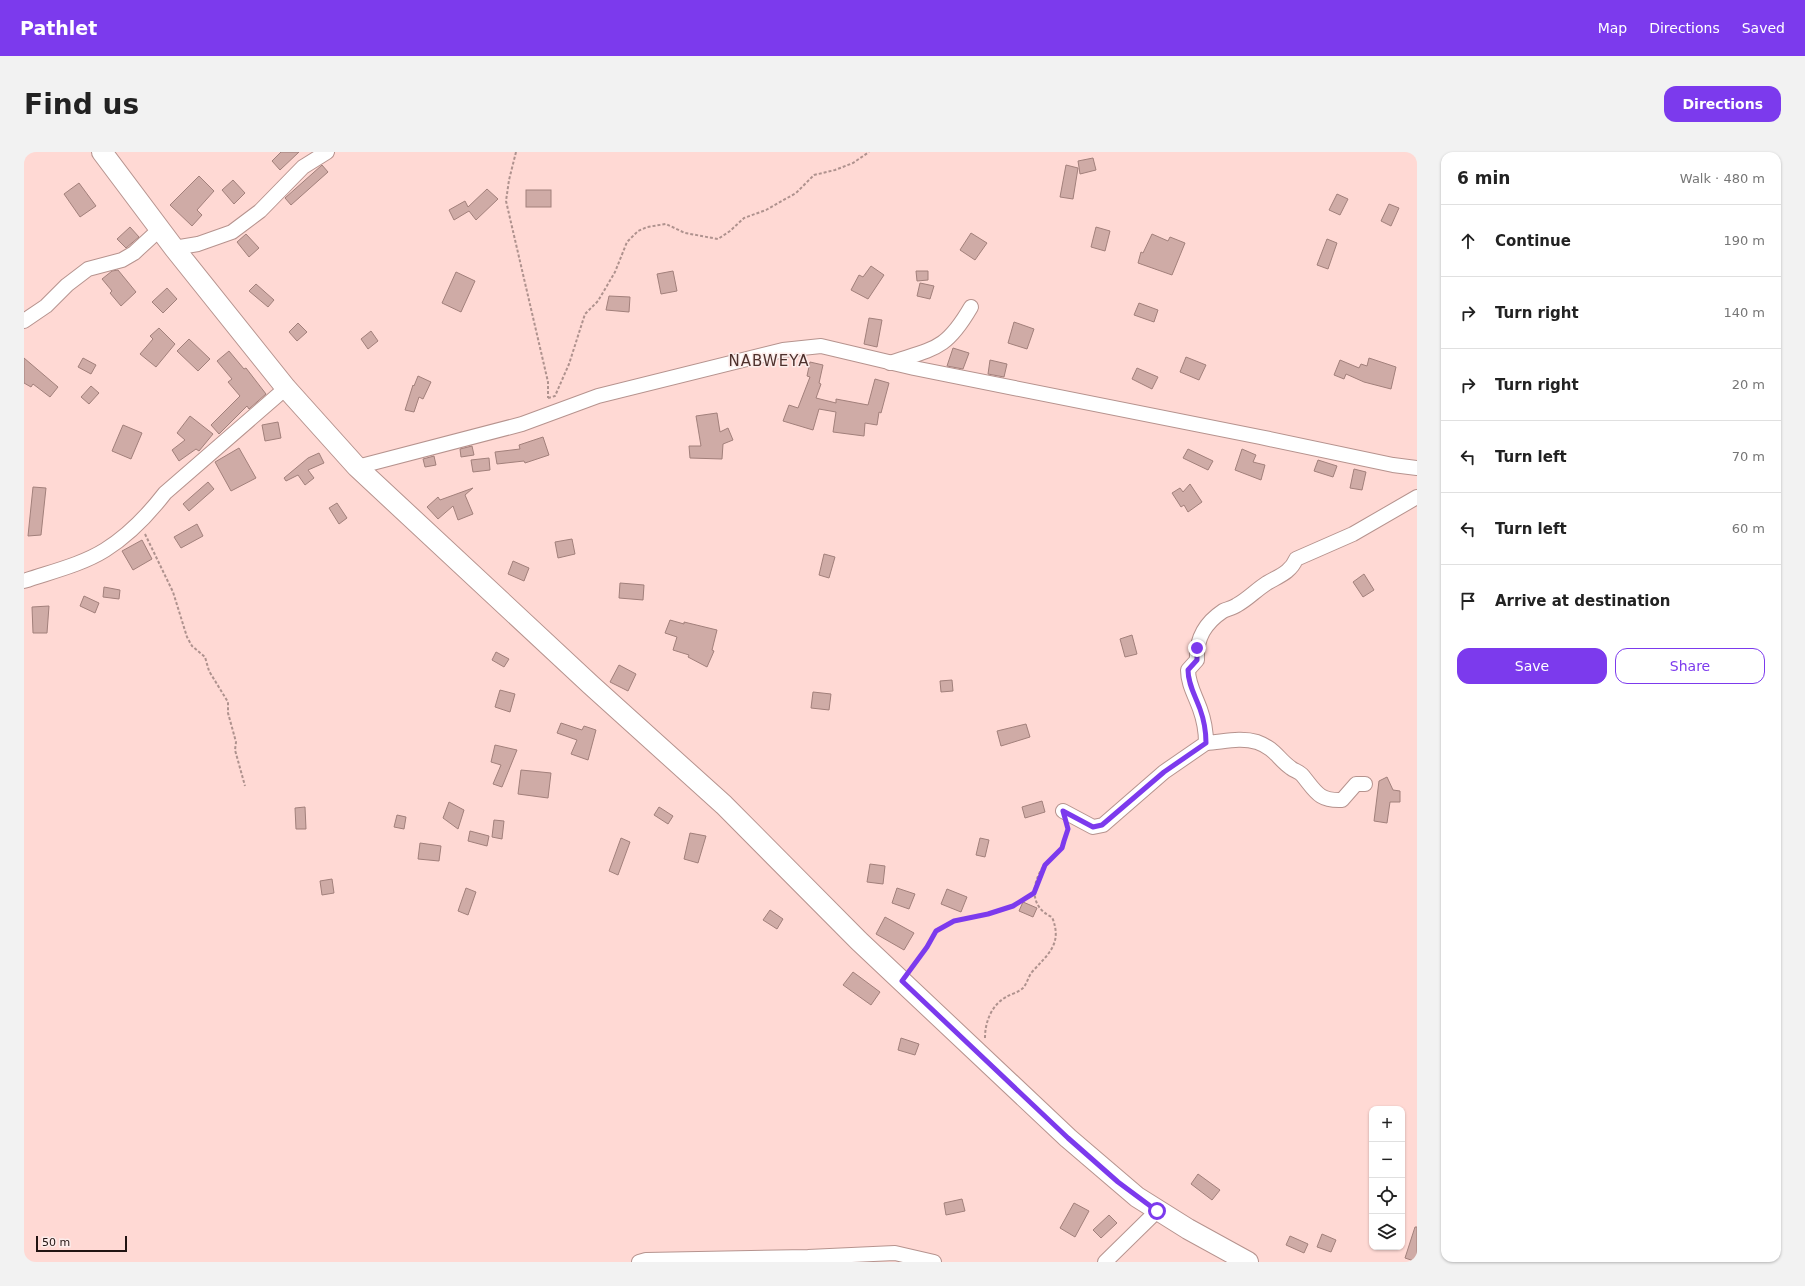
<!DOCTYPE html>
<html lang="en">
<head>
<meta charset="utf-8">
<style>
	body { margin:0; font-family:"DejaVu Sans",sans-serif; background:#f2f2f2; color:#222 }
	.controls { position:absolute; right:12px; bottom:12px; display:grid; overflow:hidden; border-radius:8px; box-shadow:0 1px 3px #0004 }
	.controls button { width:36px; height:36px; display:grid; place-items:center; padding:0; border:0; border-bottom:1px solid #e0e0e0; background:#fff; color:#222; font:20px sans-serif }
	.scale { position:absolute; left:12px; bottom:10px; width:91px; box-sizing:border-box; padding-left:4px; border:2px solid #211412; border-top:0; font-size:11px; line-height:14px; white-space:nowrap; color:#211412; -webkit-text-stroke:3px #fcecea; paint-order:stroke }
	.stop { position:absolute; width:12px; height:12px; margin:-9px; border:3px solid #7c3aed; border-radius:50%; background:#fff }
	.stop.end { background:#7c3aed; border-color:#fff; box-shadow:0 1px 4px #0008 }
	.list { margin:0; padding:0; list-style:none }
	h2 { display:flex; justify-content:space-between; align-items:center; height:52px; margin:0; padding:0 16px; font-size:17px }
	h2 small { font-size:13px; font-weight:400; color:#767676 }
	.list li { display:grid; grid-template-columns:26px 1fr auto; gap:12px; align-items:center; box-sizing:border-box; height:72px; padding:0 16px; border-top:1px solid #e0e0e0 }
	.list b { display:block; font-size:15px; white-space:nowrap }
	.list em { font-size:13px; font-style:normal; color:#767676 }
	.actions { display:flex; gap:8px; padding:12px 16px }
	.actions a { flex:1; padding:9px 0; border:1px solid #7c3aed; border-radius:12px; text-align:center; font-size:14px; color:#7c3aed }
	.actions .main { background:#7c3aed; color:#fff }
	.icon { flex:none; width:22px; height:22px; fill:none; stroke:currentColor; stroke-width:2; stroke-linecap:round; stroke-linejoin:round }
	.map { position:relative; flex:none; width:1393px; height:1110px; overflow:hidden; border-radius:12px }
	header { display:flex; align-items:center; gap:24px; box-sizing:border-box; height:56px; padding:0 20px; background:#7c3aed; color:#fff }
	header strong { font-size:19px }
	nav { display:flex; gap:22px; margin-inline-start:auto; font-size:14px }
	.intro { display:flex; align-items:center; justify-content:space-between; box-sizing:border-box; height:96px; padding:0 24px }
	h1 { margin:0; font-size:28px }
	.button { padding:10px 18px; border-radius:12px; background:#7c3aed; color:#fff; font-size:14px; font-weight:700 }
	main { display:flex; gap:24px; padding:0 24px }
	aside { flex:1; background:#fff; border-radius:12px; box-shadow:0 1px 3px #0004 }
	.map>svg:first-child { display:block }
</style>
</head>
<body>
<header>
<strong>Pathlet</strong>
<nav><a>Map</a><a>Directions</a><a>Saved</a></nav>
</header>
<div class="intro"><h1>Find us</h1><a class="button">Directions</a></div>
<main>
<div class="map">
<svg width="1393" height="1110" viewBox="0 0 1393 1110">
	<rect width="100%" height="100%" fill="#ffd9d4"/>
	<!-- building -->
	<g fill="#cfaba6" stroke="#a2807b">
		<polygon points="257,0 275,0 256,18 248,9"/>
		<polygon points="1069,6 1072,18 1056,22 1054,9"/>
		<polygon points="298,13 304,20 267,53 261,46"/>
		<polygon points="1042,13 1054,16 1049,47 1036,45"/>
		<polygon points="175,24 190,39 173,58 178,63 168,74 146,53"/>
		<polygon points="209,28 221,41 210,52 198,38"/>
		<polygon points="55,31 72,54 56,65 40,42"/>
		<polygon points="463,37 474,47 452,68 445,59 430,68 425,58 441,49 444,55"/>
		<rect x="502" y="38" width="25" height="17"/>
		<polygon points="1313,42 1324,47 1316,63 1305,58"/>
		<polygon points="1365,52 1375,56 1367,74 1357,69"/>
		<polygon points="106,75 115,85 102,96 93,87"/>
		<polygon points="1072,75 1086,79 1081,99 1067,95"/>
		<polygon points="947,81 963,91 951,108 936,98"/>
		<polygon points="222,82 235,96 225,105 213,90"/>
		<polygon points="1128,82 1144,89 1146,85 1161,91 1148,123 1114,111 1117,100 1119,101"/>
		<polygon points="1303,87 1313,91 1304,117 1293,113"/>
		<polygon points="847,114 860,123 844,147 827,138 835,123 839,125"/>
		<polygon points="94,118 112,140 97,154 86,141 88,139 78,127 88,119"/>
		<polygon points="649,119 653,139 637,142 633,122"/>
		<polygon points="892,119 904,119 904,128 893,129"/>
		<polygon points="432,120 451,129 437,160 418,151"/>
		<polygon points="896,131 910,134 906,147 893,144"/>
		<polygon points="232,132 250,148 244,155 225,139"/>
		<polygon points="143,136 153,147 139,161 128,150"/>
		<polygon points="585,144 606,145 605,160 582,158"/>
		<polygon points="1115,151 1134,158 1130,170 1110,163"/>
		<polygon points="845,166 858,168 853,195 840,192"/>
		<polygon points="990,170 1010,177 1003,197 984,191"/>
		<polygon points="274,171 283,180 273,189 265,180"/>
		<polygon points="135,176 151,192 132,215 116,202 129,187 126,184"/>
		<polygon points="347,179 354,189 344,197 337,187"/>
		<polygon points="165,187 186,207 174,219 153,199"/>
		<polygon points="929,196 945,201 939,217 923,214"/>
		<polygon points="205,199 220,217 222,216 242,242 225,257 223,254 195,282 187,273 216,244 204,230 208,227 193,209"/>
		<polygon points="1162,205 1182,213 1175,228 1156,220"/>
		<polygon points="0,206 34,235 26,245 9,232 7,235 0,231"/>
		<polygon points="59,206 72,213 67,222 54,215"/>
		<polygon points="1345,206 1372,215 1367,237 1340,230 1322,222 1320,227 1310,223 1316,208 1335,216 1337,212 1343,214"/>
		<polygon points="966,208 983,212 980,225 964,222"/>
		<polygon points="786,210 799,213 795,231 797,232 792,246 812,251 812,247 844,253 851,227 865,231 857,261 855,260 853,273 841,271 840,284 809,280 812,260 795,257 789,278 759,269 765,253 774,256 786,225 783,224"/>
		<polygon points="1113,216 1134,225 1128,237 1108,227"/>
		<polygon points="394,224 407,230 399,247 395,245 390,260 381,258 389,233 390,234"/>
		<polygon points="67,234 75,241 65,252 57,245"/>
		<polygon points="693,261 696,280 704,276 709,288 699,292 698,307 666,306 665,294 677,294 672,264"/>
		<polygon points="166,264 189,282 175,299 172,297 155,309 148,298 161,288 153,281"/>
		<polygon points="254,270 257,286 241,289 238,273"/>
		<polygon points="99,273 118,281 107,307 88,299"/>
		<polygon points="519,285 525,303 501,311 500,309 473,312 471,300 496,297 495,293"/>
		<polygon points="448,294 450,303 437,305 436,297"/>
		<polygon points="215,296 232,326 207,339 191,310"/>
		<polygon points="1164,297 1189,309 1184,318 1159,306"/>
		<polygon points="1218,297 1232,303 1229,310 1241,313 1237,328 1211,318"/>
		<polygon points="295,301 300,311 284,318 290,326 281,333 274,323 262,329 260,326 284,306"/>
		<polygon points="410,304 412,313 401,315 399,307"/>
		<polygon points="465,306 466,318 449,320 447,308"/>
		<polygon points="1294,308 1313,314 1309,325 1290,319"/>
		<polygon points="1330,317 1342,320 1338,338 1326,336"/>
		<polygon points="184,330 190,337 165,359 159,352"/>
		<polygon points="1166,332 1178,350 1164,360 1160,353 1157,355 1148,341 1156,336 1159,340"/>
		<polygon points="9,335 22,336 17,383 4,384"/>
		<polygon points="449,336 441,343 449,362 434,368 429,354 414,367 403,355 414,345 416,348"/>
		<polygon points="313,351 323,366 315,372 305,356"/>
		<polygon points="173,372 179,384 157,396 150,385"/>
		<polygon points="548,387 551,402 534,406 531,390"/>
		<polygon points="118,388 128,407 109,418 98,399"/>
		<polygon points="800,402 811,405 805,426 795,423"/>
		<polygon points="489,409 505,416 500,429 484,422"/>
		<polygon points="1340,422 1350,438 1339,445 1329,430"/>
		<polygon points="596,431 620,433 619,448 595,446"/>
		<polygon points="80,435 96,438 95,447 79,445"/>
		<polygon points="60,444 75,451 71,461 56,454"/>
		<polygon points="25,454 23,481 9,481 8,455"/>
		<polygon points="646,468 660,472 660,470 693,478 688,498 690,499 683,515 664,505 665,503 649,498 653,485 641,481"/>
		<polygon points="1108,483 1113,502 1101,505 1096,487"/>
		<polygon points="472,500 485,507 480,515 468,508"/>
		<polygon points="595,513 612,522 604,539 586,530"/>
		<polygon points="928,528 929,539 917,540 916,529"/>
		<polygon points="476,538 491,542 486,560 471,555"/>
		<polygon points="789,540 807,542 805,558 787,556"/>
		<polygon points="537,571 558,578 560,574 572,578 564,608 547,602 553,588 533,581"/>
		<polygon points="1002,572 1006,585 977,594 973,579"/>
		<polygon points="471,593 493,598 478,635 469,632 477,613 467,610"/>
		<polygon points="497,618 527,621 524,646 494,642"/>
		<polygon points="1363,625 1369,638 1376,639 1376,650 1366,650 1363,671 1350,669 1355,629"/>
		<polygon points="1018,649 1021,660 1001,666 998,655"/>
		<polygon points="425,650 440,658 434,677 419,666"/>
		<polygon points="281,655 282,677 272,677 271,656"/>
		<polygon points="635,655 649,664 644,672 630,663"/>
		<polygon points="373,663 382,665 380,677 370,675"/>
		<polygon points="470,668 480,669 478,687 468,685"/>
		<polygon points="446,679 465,684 463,694 444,689"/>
		<polygon points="666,681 682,684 674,711 660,707"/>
		<polygon points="597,686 606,690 594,723 585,719"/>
		<polygon points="956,686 965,688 961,705 952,703"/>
		<polygon points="396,691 417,694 415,709 394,707"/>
		<polygon points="846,712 861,714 859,732 843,730"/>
		<polygon points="308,727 310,741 298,743 296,729"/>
		<polygon points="442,736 452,740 444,763 434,759"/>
		<polygon points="873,736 891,742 885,757 868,751"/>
		<polygon points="923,737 943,745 937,760 917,752"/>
		<polygon points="999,750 1013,756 1009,765 995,759"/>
		<polygon points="746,758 759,767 753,777 739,768"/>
		<polygon points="861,765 890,781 880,798 852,782"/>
		<polygon points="829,820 856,840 847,853 819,833"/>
		<polygon points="877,886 895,892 891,903 874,898"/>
		<polygon points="1174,1022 1196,1038 1188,1048 1167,1032"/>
		<polygon points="938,1047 941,1059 922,1063 920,1051"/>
		<polygon points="1050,1051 1065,1059 1051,1085 1036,1076"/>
		<polygon points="1085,1063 1093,1071 1077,1086 1069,1078"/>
		<polygon points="1391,1075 1393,1075 1393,1110 1381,1106"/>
		<polygon points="1298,1082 1312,1088 1307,1100 1293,1095"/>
		<polygon points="1266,1084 1284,1092 1280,1101 1262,1093"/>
	</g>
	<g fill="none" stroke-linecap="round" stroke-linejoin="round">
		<!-- street casing -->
		<g stroke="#b6938e" stroke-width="16">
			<g id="street">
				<polyline points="150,96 174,92 208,80 236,59 279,15 303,0"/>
				<polyline points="0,169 22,154 43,133 64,117 98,108 110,101 136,77"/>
				<path d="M866,211C911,196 922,198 947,155"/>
				<polyline points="333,315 498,272 574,244 759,198 797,194 890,216 1236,285 1369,313 1393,316"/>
				<path d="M0,429C26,420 57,413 81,398C105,383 124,363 141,341L262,236"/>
				<path d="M1341,632H1332L1318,648C1295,649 1292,640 1279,624C1276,620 1271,619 1267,616C1253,606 1252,597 1233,590C1216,585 1199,590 1182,591C1182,579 1180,568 1176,557C1171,543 1164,532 1164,518L1173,508C1172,486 1181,471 1199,459C1203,457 1209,456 1213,453C1224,447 1232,438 1243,431C1255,424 1267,420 1272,407L1329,382L1393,345"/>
				<polyline points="1039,659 1069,675 1079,673 1140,620 1182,591"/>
				<polyline points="615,1110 622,1108 784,1105 871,1101 910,1110"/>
				<polyline points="1081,1110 1133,1059"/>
			</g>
		</g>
		<!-- secondary casing -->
		<g stroke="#b6938e" stroke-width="22">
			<polyline id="secondary" points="78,0 150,96 262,236 333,315 567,533 700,653 835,789 1044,986 1113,1045 1164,1077 1224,1110"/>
		</g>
		<!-- path -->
		<g stroke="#af928e" stroke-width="2" stroke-dasharray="3 2" stroke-linecap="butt">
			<polyline points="492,0 485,28 482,49 524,230 524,246"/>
			<polyline points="524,246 531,244 545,212 561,162 574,149 591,120 603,90 614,79 623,75 642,72 661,81 694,87 706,79 720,66 742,58 772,41 790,23 811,18 829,11 845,0"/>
			<polyline points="121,382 149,440 163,485 168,494 181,505 185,519 204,550 204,561 212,590 211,598 221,634"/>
			<polyline points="887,817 903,795 912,779 930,769 964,762 989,754 1010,741"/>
			<path d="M961,886C961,869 968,853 982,845C987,842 995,840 999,836C1003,832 1004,825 1008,820C1024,802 1039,792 1028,765C1005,755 1007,731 1021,712C1026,706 1035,702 1039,694C1041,689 1043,682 1044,676"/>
		</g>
		<!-- street -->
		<use href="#street" stroke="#fff" stroke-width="14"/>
		<!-- secondary -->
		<use href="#secondary" stroke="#fff" stroke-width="20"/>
	</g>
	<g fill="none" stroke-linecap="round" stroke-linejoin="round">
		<!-- route -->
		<path stroke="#7c3aed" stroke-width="5" d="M1133,1059L1094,1030L1044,986L878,829L903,795L912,779L930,769L964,762L989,754L1010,741L1021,713L1038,696L1040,689L1044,677L1039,659L1069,675L1078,673L1140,620L1182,591C1182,579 1180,568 1176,557C1171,543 1164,532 1164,518L1173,508V496"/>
	</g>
	<g text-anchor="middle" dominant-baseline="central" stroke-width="3" stroke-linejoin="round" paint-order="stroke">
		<!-- quarter labels -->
		<g font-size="15" letter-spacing="1" fill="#4e312d" stroke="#fcecea">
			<text x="745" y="209">NABWEYA</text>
		</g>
	</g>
</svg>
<div class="controls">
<button>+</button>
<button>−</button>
<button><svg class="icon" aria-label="locate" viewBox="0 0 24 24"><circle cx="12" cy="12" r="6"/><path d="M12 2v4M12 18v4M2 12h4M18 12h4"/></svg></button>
<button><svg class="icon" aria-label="layers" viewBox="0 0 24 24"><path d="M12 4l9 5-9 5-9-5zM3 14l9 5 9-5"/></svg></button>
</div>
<div class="scale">50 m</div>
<div class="stop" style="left:1133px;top:1059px"></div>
<div class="stop end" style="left:1173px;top:496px"></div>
</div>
<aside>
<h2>6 min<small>Walk · 480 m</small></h2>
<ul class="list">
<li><svg class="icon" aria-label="ahead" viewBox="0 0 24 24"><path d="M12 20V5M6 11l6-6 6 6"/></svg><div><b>Continue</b></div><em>190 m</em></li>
<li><svg class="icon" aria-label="right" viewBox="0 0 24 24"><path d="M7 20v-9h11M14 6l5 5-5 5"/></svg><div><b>Turn right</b></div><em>140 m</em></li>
<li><svg class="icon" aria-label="right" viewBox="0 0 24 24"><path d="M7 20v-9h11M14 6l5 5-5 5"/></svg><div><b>Turn right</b></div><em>20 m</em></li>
<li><svg class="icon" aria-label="left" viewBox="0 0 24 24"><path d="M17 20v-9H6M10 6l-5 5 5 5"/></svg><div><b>Turn left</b></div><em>70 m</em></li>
<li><svg class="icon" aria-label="left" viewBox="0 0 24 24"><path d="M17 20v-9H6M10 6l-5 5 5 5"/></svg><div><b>Turn left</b></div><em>60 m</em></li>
<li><svg class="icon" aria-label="arrive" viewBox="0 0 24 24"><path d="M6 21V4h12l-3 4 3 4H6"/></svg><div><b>Arrive at destination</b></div></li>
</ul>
<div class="actions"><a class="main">Save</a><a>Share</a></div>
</aside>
</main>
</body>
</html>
